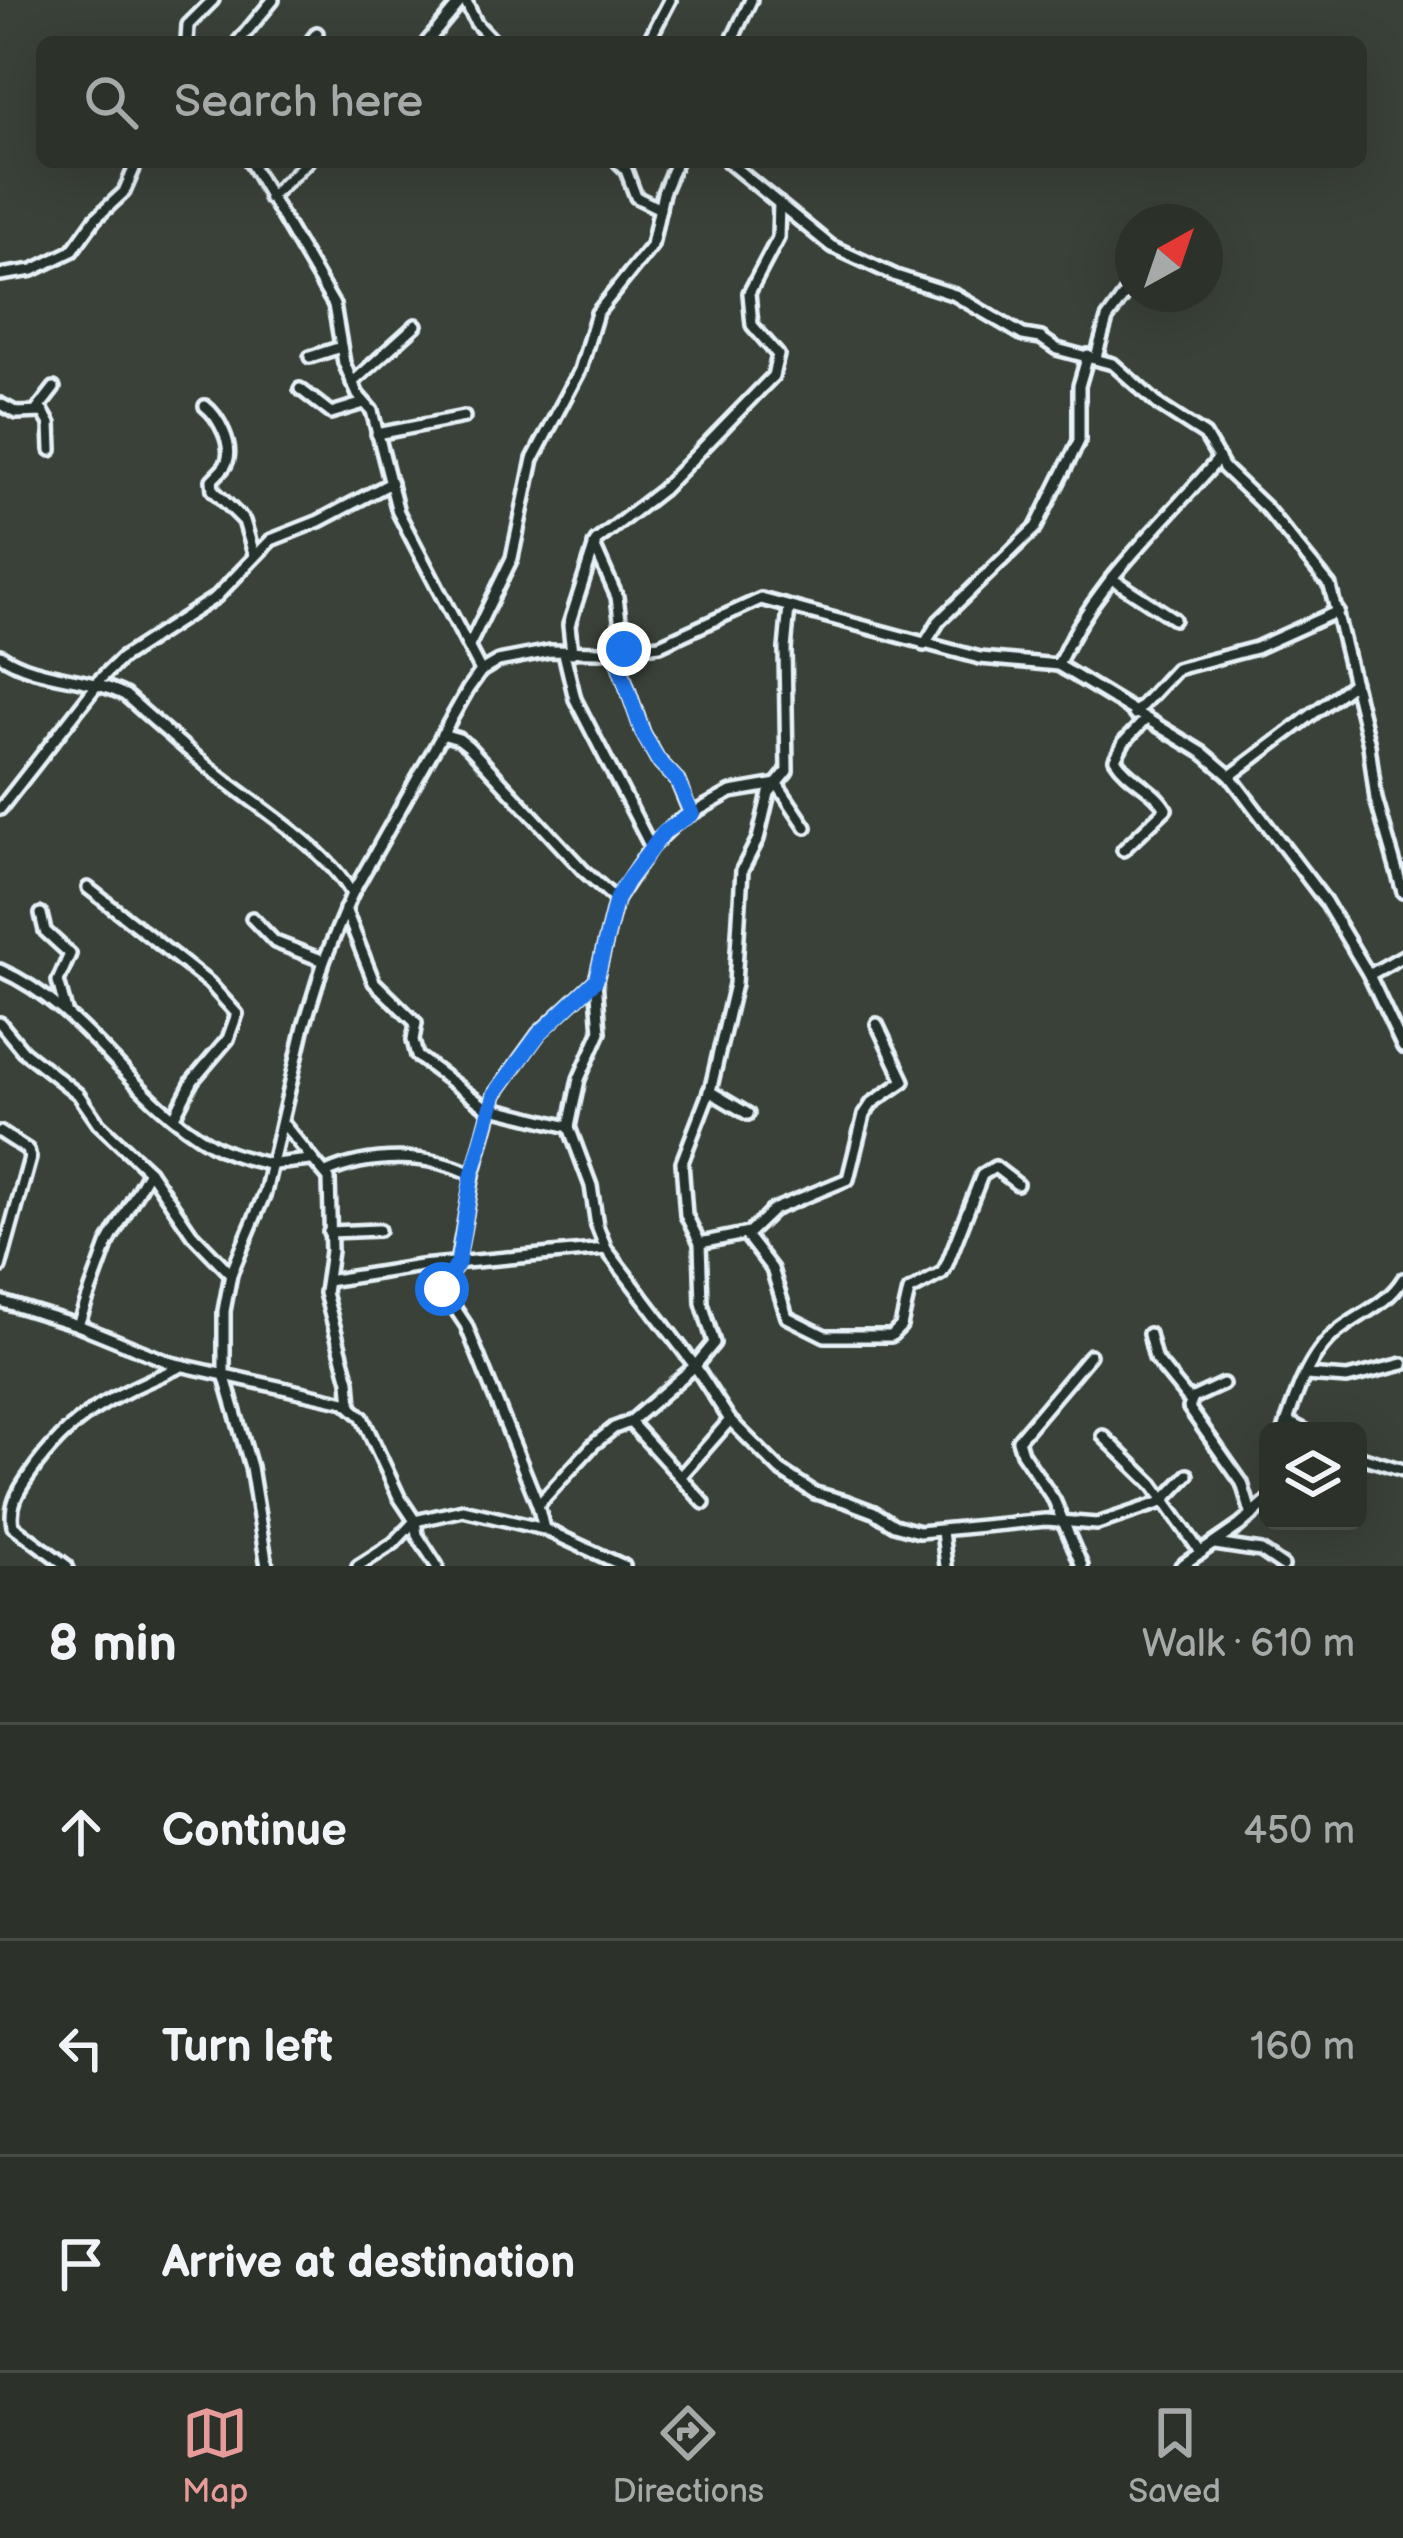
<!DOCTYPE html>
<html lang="en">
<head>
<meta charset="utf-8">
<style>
	body { margin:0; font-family:"Balsamiq Sans",sans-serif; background:#383d36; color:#f1f3f6 }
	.controls { position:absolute; right:36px; bottom:36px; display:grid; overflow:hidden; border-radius:18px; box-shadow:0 12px 48px #0002 }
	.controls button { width:108px; height:108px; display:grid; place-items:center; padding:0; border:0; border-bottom:3px solid #484c47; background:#2c312a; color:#f1f3f6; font:60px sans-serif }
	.compass { position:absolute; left:1115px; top:204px; width:108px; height:108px; border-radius:50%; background:#2c312a; box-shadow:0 12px 48px #0002; rotate:40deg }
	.stop { position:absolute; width:36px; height:36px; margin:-27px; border:9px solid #1a73e8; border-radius:50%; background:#fff }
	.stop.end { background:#1a73e8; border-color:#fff; box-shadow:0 3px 12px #0008 }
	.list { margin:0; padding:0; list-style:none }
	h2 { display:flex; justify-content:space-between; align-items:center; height:156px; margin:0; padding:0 48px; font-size:51px }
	h2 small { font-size:39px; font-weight:400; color:#a6a9a8 }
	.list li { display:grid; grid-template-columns:78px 1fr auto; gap:36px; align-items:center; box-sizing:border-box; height:216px; padding:0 48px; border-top:3px solid #484c47 }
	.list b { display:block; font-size:45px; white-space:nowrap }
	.list em { font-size:39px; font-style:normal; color:#a6a9a8 }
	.icon { flex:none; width:66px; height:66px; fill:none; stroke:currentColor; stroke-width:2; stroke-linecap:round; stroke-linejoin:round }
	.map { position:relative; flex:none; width:1403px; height:1566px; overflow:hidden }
	.search { position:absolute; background:#2c312a; box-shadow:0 12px 48px #0002; left:36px; right:36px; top:36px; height:132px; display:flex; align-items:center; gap:30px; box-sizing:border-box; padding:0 42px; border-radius:18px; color:#a6a9a8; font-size:45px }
	.sheet { height:804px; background:#2c312a }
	nav { display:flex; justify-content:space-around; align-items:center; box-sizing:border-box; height:168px; border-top:3px solid #484c47; background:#2c312a; font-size:33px; color:#a6a9a8 }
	nav a { display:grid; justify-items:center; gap:6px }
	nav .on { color:#e69b98 }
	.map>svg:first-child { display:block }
</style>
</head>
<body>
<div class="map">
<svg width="1403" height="1566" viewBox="0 0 1403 1566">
	<rect width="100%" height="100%" fill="#3a4138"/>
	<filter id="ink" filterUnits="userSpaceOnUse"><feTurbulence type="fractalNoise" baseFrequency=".00833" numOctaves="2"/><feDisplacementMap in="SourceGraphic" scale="24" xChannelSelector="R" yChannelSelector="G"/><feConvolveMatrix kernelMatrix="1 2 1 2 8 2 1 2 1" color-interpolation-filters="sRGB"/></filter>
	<g filter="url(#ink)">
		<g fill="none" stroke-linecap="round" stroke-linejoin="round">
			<!-- minor casing -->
			<g stroke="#e8f1f8" stroke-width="18">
				<g id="minor">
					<polyline points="465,0 476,23 494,42"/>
					<polyline points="187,42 188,25 213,0"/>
					<polyline points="238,42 273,0"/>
					<polyline points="310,42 317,33"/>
					<polyline points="427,42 462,0"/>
					<polyline points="648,42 670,0"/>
					<polyline points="731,42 751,0"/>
					<polyline points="250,162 334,305 344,363 358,395 372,411 398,512 481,671"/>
					<polyline points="618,162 626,170 636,197 660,209"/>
					<polyline points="728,162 831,246 896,276 955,295 1023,335 1041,338 1057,349 1113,364 1160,406 1205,435 1224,468 1267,509 1330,586 1369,745 1376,799 1403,892"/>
					<polyline points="269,198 307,162"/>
					<polyline points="0,275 33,270 72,251 95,219 124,192 137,162"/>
					<polyline points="310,357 341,347"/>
					<polyline points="1096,357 1107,319 1133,283"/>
					<polyline points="352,383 416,325"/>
					<polyline points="300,389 331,413 364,403"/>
					<polyline points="0,404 17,413 43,412 50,424 51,450"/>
					<path d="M205,406C218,416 235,446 226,464C223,470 217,474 212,480L213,490L244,521L254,554"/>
					<polyline points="37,410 54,388"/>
					<polyline points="377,434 464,417"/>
					<polyline points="594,545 617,597 624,649"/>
					<polyline points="1111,578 1174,619"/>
					<polyline points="924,645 939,621 1036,527 1079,441 1079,386 1088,355"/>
					<polyline points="469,646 512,558 533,459 580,370 597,313 652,245 663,193 676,162"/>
					<polyline points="614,650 643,733 658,760 677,780 691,814"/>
					<polyline points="564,653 575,699 651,847"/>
					<polyline points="572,653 569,625 596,541 662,490 773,376 778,355 752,325 749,293 778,238 779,203"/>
					<path d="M0,655C39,681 85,675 125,695C158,724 191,754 226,781C266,812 327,850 352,894"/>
					<path d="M1058,665C1094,582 1162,526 1219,458"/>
					<polyline points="95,684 122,658 216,597 271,540 319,521 391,483"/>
					<polyline points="1134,714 1176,669 1256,648 1338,611"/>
					<polyline points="442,734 459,739 468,746 584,871 616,900"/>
					<polyline points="1230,776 1354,683"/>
					<polyline points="0,809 97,685"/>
					<polyline points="806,827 777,784 731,792 677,822 651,847 616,900 596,980 600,1032 579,1079 569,1127 591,1186 597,1226 606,1249 695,1366 730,1420 780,1470 815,1493 845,1501 874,1512 894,1525 919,1532 1046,1520 1097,1524 1165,1501"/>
					<path d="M1123,850L1166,809C1155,789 1128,780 1115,759L1124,742L1145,720"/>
					<polyline points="88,888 209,983 237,1014 228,1039 193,1080 174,1117"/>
					<polyline points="345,909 374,982 416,1023 413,1040 417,1056 484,1106 569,1127"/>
					<polyline points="41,914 45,931 70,954 58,981 66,1011"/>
					<polyline points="252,918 275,942 324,961"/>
					<path d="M0,970C87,1008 130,1098 211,1144C229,1155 252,1160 273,1165"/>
					<polyline points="1369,975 1403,956"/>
					<polyline points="0,1023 23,1051 78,1094 98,1123 149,1171 192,1234 231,1274"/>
					<polyline points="709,1091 748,1114"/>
					<polyline points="285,1126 329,1179 331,1251 325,1293 349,1381 351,1406"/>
					<polyline points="0,1132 28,1150 30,1158 0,1267"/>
					<polyline points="274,1164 310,1160"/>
					<path d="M326,1173C369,1153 431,1153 473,1175"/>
					<polyline points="329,1232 379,1230"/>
					<polyline points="745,1234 772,1269 787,1317 825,1336 891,1336 901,1326 909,1291 942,1273 947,1264 982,1175 995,1167 1017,1184"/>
					<polyline points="700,1243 749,1233 773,1210 848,1179 864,1115 872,1103 904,1081 877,1024"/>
					<polyline points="327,1281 421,1266 606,1249"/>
					<polyline points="0,1301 78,1325 171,1363 345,1402 362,1417 399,1497 415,1521 417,1535 437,1566"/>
					<polyline points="78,1325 107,1245 149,1171"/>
					<polyline points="1149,1334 1155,1358 1189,1400"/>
					<polyline points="1306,1375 1347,1378 1403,1364"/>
					<polyline points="1223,1384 1193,1398 1189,1408 1242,1483 1252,1516"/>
					<polyline points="1287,1421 1306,1431"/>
					<polyline points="630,1422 704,1503"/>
					<path d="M1284,1431C1295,1396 1308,1355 1337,1332C1359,1314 1387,1305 1403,1279"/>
					<polyline points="1103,1436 1153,1485 1201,1553"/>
					<polyline points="1358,1456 1403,1470"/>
					<polyline points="681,1476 730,1420"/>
					<polyline points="1164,1500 1188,1475"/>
					<polyline points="538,1505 594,1444 614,1428 630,1422 695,1366 714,1343 702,1303 700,1243 686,1215 682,1162 711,1087 735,984 742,870 758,839 769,793 787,771 785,649 789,607"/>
					<polyline points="544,1529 538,1505 466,1325 442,1289 457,1263 473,1175 495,1094 539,1033 596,980"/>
					<polyline points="942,1531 946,1566"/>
					<polyline points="1215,1544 1261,1551 1283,1566"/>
					<path d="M67,1566L13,1526C9,1505 18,1491 30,1474C73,1412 116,1395 182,1366"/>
					<polyline points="267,1566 251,1467 224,1374 224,1311 231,1274 265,1193 304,1026 324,961 352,894 468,689 481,671 498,661 550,651 599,652 660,645 761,599 980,658 1058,665 1203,753 1230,776 1325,901 1369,975 1403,1047"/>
					<polyline points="358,1566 394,1543 415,1521 463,1510 544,1529 624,1566"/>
					<polyline points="1082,1566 1054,1500 1022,1453 1018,1440 1090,1355"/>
					<polyline points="1181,1566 1239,1526 1268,1501"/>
				</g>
			</g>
			<!-- minor -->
			<use href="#minor" stroke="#26332d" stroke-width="9"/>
		</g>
	</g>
	<g fill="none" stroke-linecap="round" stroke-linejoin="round" filter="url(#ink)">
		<!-- route -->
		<polyline stroke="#1a73e8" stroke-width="15" points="442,1289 458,1263 472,1175 495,1094 539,1034 596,980 616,900 627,881 664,832 692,814 677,780 658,760 643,734 614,650 624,649"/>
	</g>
</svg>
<div class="controls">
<button><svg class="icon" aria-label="layers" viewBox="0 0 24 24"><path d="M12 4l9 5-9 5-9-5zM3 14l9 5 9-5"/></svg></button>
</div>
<svg class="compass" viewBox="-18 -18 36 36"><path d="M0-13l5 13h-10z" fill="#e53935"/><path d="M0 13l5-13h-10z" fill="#a6a9a8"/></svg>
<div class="stop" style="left:442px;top:1289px"></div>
<div class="stop end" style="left:624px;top:649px"></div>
<div class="search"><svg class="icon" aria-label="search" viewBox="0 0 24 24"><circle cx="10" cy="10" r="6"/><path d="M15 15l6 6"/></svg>Search here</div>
</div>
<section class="sheet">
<h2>8 min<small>Walk · 610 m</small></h2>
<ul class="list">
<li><svg class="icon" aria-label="ahead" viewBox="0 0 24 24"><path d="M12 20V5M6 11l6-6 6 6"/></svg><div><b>Continue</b></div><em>450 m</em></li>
<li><svg class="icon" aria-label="left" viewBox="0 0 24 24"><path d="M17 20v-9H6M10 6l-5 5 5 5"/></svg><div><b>Turn left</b></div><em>160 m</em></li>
<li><svg class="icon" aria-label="arrive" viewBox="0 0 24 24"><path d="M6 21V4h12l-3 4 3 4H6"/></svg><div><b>Arrive at destination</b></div></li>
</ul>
</section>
<nav>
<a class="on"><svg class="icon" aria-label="map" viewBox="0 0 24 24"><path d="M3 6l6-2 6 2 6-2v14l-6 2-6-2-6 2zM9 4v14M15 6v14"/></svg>Map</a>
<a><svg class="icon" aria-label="directions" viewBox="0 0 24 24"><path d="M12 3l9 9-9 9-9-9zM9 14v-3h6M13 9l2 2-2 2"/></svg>Directions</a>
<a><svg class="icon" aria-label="saved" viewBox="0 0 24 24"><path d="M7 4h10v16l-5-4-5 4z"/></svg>Saved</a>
</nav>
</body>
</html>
